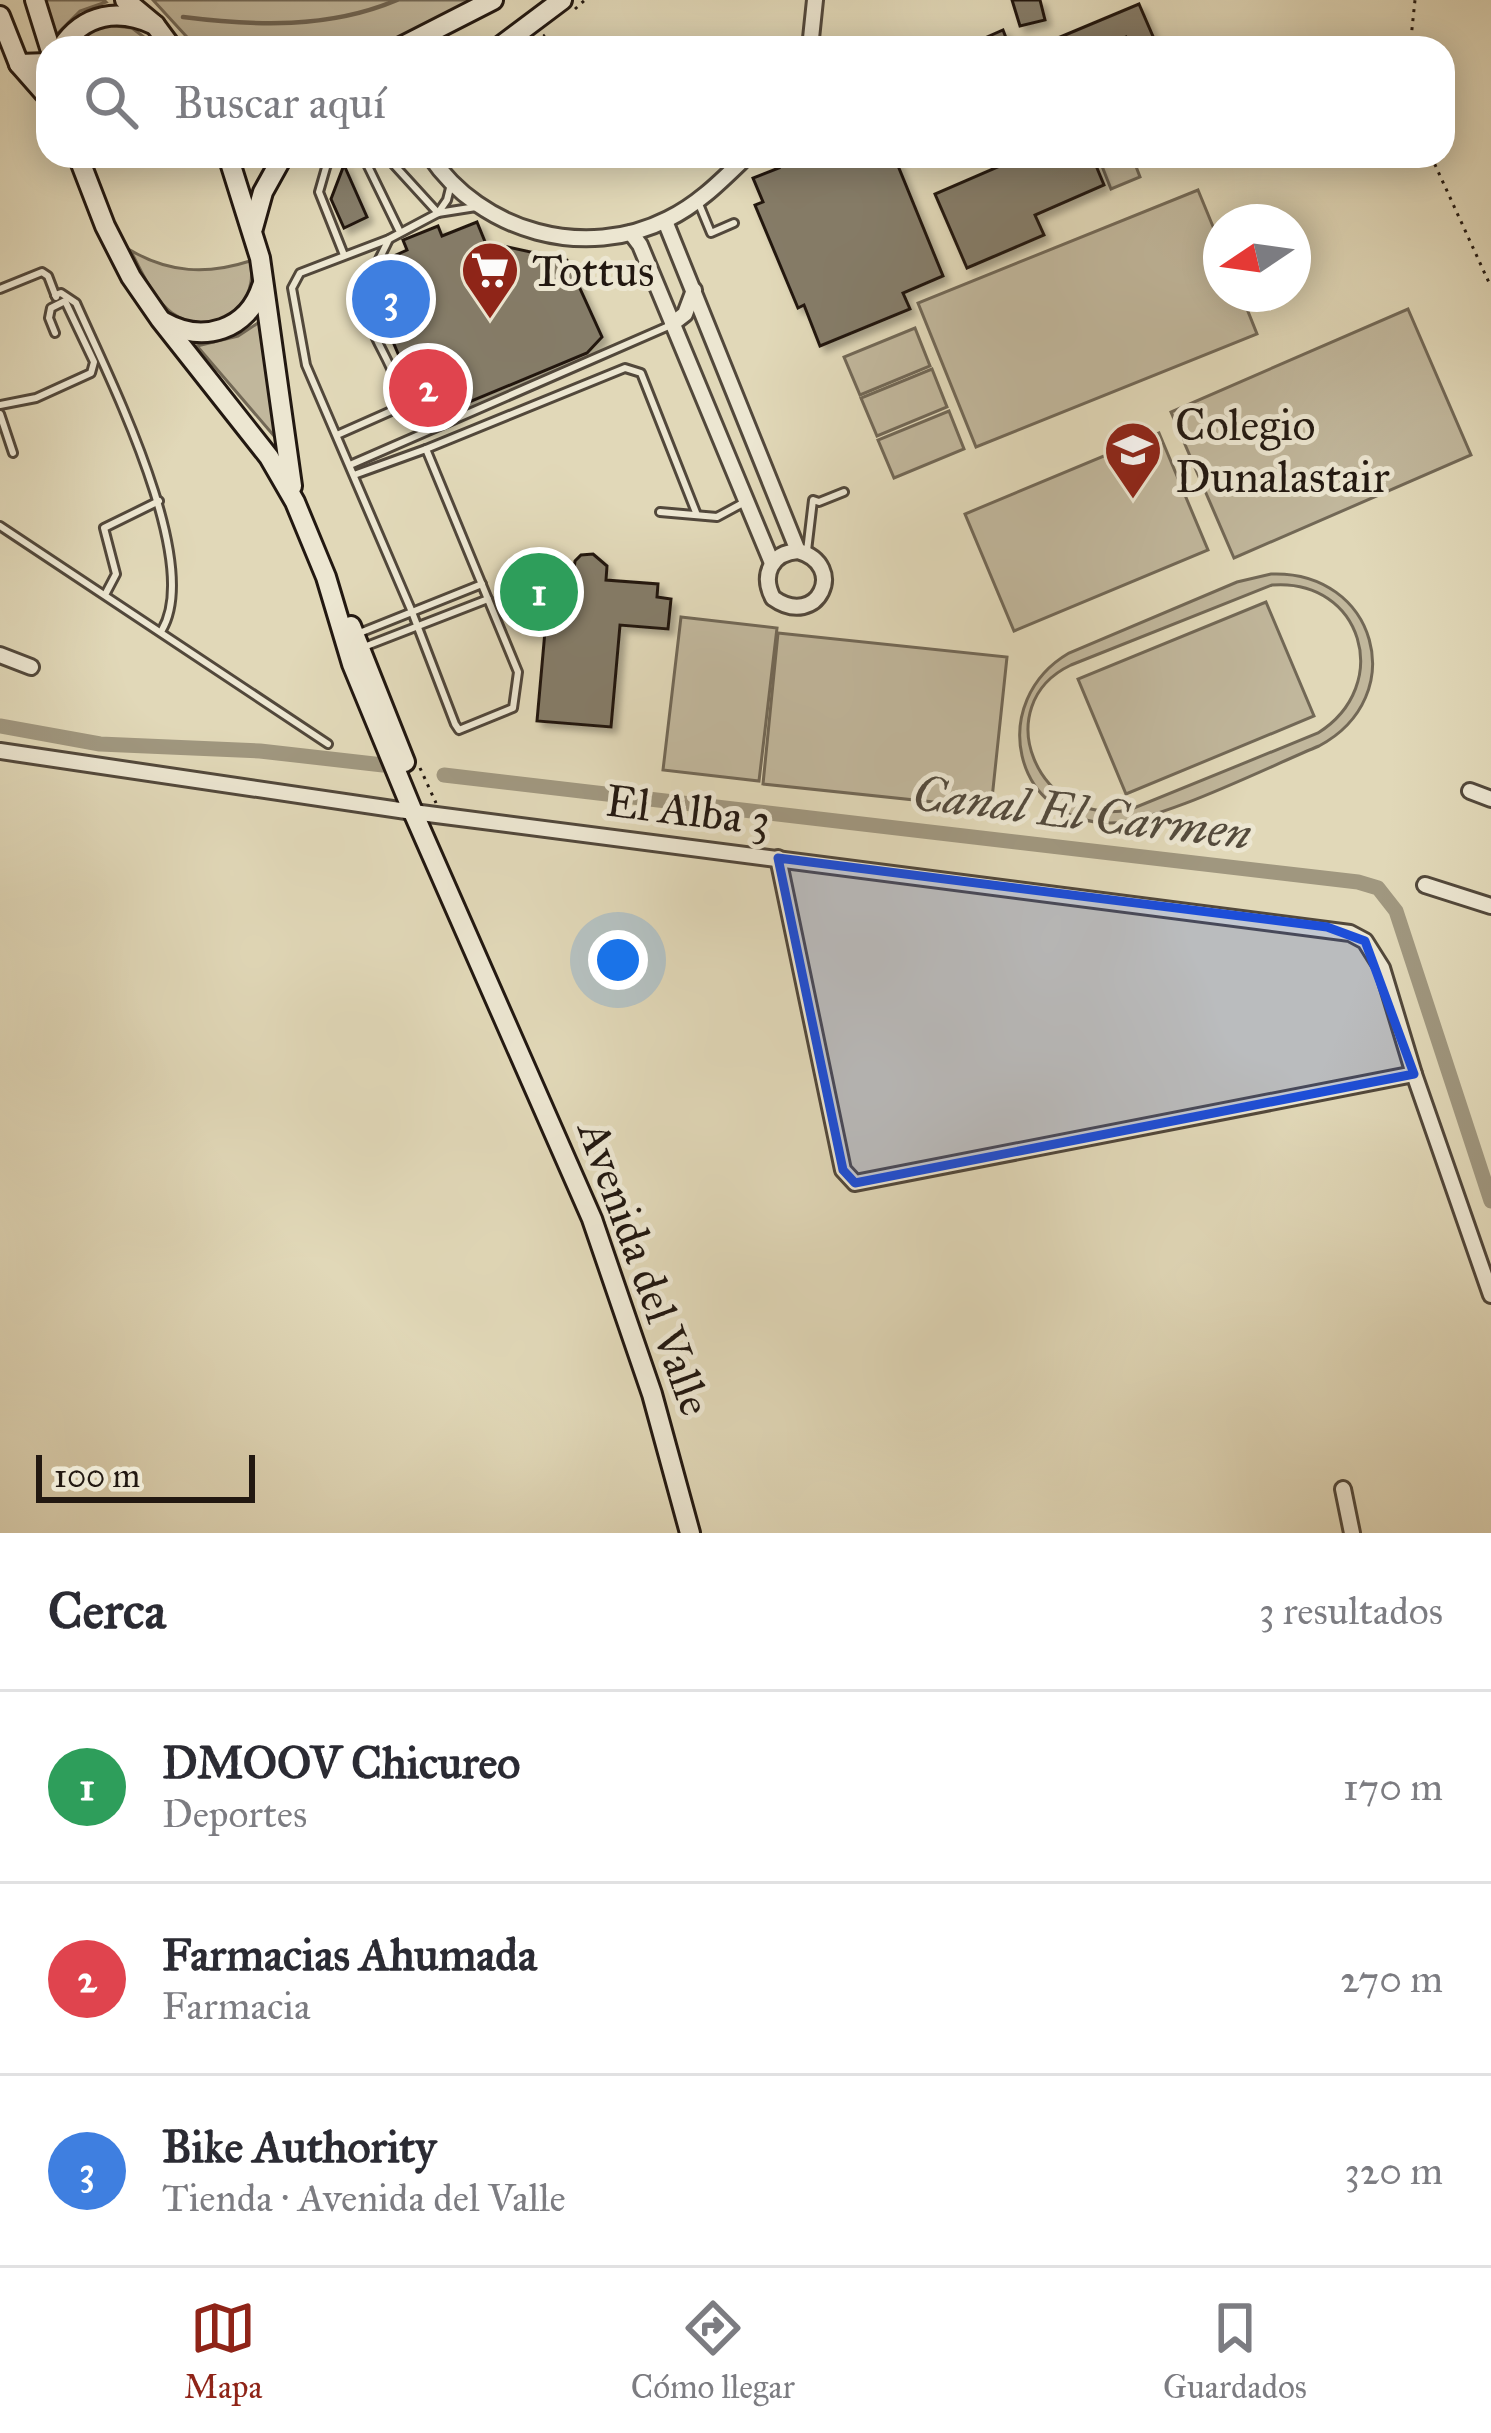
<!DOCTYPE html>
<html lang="es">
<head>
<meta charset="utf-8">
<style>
	body { margin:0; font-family:"IM FELL Great Primer",serif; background:#f2f2f3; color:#2b2b33 }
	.compass { position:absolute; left:1203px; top:204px; width:108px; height:108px; border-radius:50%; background:#fff; box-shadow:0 6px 30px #0003; rotate:257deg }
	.scale { position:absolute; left:36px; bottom:30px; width:219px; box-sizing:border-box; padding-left:12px; border:6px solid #221811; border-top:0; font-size:33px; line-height:42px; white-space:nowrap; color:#221811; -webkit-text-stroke:9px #ece6d1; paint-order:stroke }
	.you { position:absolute; left:618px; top:960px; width:42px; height:42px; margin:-30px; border:9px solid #fff; border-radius:50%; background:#1a73e8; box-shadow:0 0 0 18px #1a73e833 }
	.badge { display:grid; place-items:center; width:78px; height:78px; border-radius:50%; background:#8f2418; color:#fff; font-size:39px; font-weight:700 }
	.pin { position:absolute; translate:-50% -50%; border:6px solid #fff; box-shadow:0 3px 12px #0006 }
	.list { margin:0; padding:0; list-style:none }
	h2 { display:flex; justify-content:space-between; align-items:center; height:156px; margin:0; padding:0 48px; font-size:51px }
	h2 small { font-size:39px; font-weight:400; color:#7c7c81 }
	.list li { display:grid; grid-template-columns:78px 1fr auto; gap:36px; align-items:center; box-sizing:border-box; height:192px; padding:0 48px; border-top:3px solid #e1e1e2 }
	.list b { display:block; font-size:45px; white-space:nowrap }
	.list p { margin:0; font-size:39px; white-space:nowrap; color:#7c7c81 }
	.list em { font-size:39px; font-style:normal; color:#7c7c81 }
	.icon { flex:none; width:66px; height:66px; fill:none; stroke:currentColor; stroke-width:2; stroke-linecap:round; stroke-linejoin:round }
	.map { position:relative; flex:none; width:1491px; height:1533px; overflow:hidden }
	.search { position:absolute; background:#fff; box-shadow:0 6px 30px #0003; left:36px; right:36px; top:36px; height:132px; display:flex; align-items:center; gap:30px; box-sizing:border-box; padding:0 42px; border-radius:36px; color:#7c7c81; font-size:45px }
	.sheet { height:732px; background:#fff }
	nav { display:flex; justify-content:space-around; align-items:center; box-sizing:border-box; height:168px; border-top:3px solid #e1e1e2; background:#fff; font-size:33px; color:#7c7c81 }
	nav a { display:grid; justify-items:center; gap:6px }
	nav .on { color:#8f2418 }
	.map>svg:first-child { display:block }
</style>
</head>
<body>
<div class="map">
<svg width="1491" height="1533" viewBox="0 0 1491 1533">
	<defs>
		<filter id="shadow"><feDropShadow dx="5.5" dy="5.5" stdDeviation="3" flood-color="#0004"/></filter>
	</defs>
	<rect width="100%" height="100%" fill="#e1d8b8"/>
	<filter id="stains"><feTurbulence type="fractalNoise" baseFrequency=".00167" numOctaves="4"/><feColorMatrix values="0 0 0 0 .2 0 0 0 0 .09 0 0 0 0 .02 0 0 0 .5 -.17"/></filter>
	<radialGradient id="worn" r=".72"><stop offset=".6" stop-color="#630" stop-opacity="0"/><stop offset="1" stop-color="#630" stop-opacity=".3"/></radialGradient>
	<!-- green -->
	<g fill="#c1b79c" stroke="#726856" stroke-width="3" fill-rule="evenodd">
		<polygon points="43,0 104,0 106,2 80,11 55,36"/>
		<polygon points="153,0 480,0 380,48 197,48"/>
		<polygon points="107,25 132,28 157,47 73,48 91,29"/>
		<polygon points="1098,156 1132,156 1140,177 1111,189"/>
		<polygon points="1198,190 1221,246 1221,294 1241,294 1257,334 976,447 918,303"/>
		<path d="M130,250C169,273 207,275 250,261C261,307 211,341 172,313C152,298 142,271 130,250Z"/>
		<polygon points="1408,309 1471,455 1234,558 1171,412"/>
		<polygon points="258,323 263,326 275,437 197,346 238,336"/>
		<polygon points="915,328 930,366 860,395 844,357"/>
		<polygon points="932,369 947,407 877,436 861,398"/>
		<polygon points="949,411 964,449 894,478 878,440"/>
		<polygon points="1159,433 1208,550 1014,631 965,514"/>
		<path d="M1271,574C1376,570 1412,696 1319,746C1270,766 1157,823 1110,823C1012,822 987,701 1069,653L1237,582ZM1272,585C1362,578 1394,685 1318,733L1129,810C1037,827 987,705 1071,665Z"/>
		<polygon points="1266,602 1314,716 1126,794 1078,679"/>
		<polygon points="681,617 777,628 759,781 663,770"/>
		<polygon points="778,633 1007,657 991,808 763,784"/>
	</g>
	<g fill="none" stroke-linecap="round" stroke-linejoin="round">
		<!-- stream -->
		<path stroke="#6e6453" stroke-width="4.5" d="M183,17C255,26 329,29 397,0"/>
		<!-- canal -->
		<g stroke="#a0977f" stroke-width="15">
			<polyline points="0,726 100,744 260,751 383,765"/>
			<polyline points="444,775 1358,882 1378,888 1396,911 1491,1201"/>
		</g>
	</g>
	<!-- building -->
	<g fill="#857c68" stroke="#221811" stroke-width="3" filter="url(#shadow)">
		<polygon points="1012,0 1040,0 1045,20 1020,26"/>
		<polygon points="1139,4 1158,48 1131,48 1126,37 1101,48 1034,48"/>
		<polygon points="1003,30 1010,48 962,48"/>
		<polygon points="774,156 894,156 943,276 903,293 910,309 820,346 804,305 798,308 755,205 763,202 753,178 779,168"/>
		<polygon points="1013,156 1092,156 1104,185 1035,215 1044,235 967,268 935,194 1014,160"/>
		<polygon points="344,165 367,217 344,228 331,199"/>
		<polygon points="477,222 488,249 499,245 567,260 602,337 587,353 426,420 378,306 384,296 407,286 396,255 407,250 403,240 438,226 442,236"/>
		<polygon points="593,554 607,566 606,580 658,584 657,597 671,599 668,629 620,625 611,727 537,721 550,575 573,577 575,561 581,555"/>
	</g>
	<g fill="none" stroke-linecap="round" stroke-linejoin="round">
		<!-- lane casing -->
		<g stroke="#52483b" stroke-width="12">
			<g id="lane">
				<polyline points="363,156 399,230"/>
				<polyline points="386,156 438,213"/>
				<polyline points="699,204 711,233 734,223"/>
				<polyline points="438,213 447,200 451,184"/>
				<polyline points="344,255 319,192 327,164 345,156"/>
				<polyline points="0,289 42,272 48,276 56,297"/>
				<path d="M55,295L61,293L76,303C107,374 203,561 162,630"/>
				<polyline points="0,405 36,398 91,373 94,362 65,301 51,308 49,318 55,333"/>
				<polyline points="0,414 13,453"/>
				<path d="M337,435L398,408C405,371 365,338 366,301C366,279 380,259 389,239"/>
				<polyline points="426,449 625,368 641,373 697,515"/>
				<polyline points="350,465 671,325"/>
				<polyline points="354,475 426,449 518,672 513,708 459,730 455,724 412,612 306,365 292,288 300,273 389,239 438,213 476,207"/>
				<polyline points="660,512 717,517 743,503"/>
				<polyline points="0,526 328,744"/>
				<polyline points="807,551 813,500 819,502 844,492"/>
				<polyline points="106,593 116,574 104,528 159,501"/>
				<polyline points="357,634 482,584"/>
				<polyline points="364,647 488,599"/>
			</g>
		</g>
		<!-- street casing -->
		<g stroke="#52483b" stroke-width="20">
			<g id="street">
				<polyline points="810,48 815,0"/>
				<path d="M430,156C481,232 585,261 668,219C699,204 722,180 747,156"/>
				<path d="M665,221L798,551C848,565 818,630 773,598C761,575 771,553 798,551"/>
				<polyline points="631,233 640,245 772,563"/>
				<polyline points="672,324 685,314 694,290"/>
				<polyline points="0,655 31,667"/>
				<polyline points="0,751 413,812 1350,933 1365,941 1382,968 1414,1074 1491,1295"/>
				<polyline points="1470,791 1491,799"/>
				<polyline points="778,858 843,1170 855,1183 1414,1074"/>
				<polyline points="1425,885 1491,906"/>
				<polyline points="1343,1489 1352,1533"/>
			</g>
		</g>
		<!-- secondary casing -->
		<g stroke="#221811" stroke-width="24">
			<g id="secondary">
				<polyline points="35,0 50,48"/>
				<polyline points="125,0 155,25 172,48"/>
				<polyline points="0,16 19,64 48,97"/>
				<path d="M61,48C84,13 119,8 155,25"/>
				<polyline points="399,48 493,0"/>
				<polyline points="498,48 562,0"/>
				<polyline points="19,64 48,63"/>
				<polyline points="78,156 105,226 131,277 160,319 269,457 295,502 326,577 352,664 413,812 592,1219 652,1394 690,1533"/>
				<polyline points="228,156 260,258 292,486"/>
				<polyline points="253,228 263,192 283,156"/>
				<path d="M164,322C203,344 248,330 262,286"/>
				<polyline points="351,626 405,762"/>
			</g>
		</g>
		<!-- path -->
		<g stroke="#221811" stroke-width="3" stroke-dasharray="3 6" stroke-linecap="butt">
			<polyline points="575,9 585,0"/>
			<polyline points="529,47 545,35"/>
			<polyline points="370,48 384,42"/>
			<polyline points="1410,48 1415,0"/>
			<polyline points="1431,156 1491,287"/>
			<polyline points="420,768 436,803"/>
		</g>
		<!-- lane -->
		<use href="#lane" stroke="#ece6d1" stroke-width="6"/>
		<!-- street -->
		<use href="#street" stroke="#ece6d1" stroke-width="14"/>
		<!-- secondary -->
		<use href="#secondary" stroke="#ece6d1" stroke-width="18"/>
	</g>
	<!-- marked area -->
	<path fill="#1d4ed8" fill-opacity="0.2" stroke="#1d4ed8" stroke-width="9" stroke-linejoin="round" d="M778,858L1327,927L1365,941L1414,1074L855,1183L843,1170Z"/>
	<!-- icons -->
	<defs>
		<g id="supermarket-pin" transform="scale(3)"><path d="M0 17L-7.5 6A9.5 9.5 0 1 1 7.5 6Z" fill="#8f2418" stroke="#ece6d1"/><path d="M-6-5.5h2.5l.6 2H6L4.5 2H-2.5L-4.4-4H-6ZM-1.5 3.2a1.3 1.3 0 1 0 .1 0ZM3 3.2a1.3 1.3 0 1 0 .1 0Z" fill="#fff"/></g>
		<g id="school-pin" transform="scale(3)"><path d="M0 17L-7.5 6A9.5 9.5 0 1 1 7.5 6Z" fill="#8f2418" stroke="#ece6d1"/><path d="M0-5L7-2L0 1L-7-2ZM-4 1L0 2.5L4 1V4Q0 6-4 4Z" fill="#fff"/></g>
	</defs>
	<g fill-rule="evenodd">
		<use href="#supermarket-pin" x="490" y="270"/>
		<use href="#school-pin" x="1133" y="450"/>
	</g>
	<g text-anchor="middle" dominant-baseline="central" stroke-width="10" stroke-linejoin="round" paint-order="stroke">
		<!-- poi labels -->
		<g font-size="45" fill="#221811" stroke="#ece6d1" text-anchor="start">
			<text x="532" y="270">Tottus</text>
			<text x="1175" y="424">Colegio<tspan x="1175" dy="52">Dunalastair</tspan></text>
		</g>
		<!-- street labels -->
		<g font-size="45" fill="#221811" stroke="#ece6d1">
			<text transform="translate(688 810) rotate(7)">El Alba 3</text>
			<text transform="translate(645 1268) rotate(70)">Avenida del Valle</text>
		</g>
		<!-- water labels -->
		<g font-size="48" font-style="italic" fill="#544b3d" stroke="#ece6d1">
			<text transform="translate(1082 813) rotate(7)">Canal El Carmen</text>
		</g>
	</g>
	<rect width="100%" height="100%" filter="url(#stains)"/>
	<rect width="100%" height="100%" fill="url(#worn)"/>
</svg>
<svg class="compass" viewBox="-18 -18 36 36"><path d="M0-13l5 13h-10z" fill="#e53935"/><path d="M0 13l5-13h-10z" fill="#7c7c81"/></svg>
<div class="scale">100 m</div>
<div class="you"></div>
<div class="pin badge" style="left:539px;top:592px;background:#2e9e5b">1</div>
<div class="pin badge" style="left:428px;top:388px;background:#e0444e">2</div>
<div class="pin badge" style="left:391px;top:299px;background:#3f7fe0">3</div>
<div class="search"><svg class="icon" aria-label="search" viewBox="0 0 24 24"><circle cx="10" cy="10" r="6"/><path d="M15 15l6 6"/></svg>Buscar aquí</div>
</div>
<section class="sheet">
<h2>Cerca<small>3 resultados</small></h2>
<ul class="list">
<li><span class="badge" style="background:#2e9e5b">1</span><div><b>DMOOV Chicureo</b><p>Deportes</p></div><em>170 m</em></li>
<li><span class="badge" style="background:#e0444e">2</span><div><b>Farmacias Ahumada</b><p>Farmacia</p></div><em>270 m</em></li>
<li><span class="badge" style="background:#3f7fe0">3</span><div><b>Bike Authority</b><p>Tienda · Avenida del Valle</p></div><em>320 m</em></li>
</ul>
</section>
<nav>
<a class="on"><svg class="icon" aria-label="map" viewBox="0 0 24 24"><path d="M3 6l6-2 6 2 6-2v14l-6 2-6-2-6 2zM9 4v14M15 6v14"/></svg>Mapa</a>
<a><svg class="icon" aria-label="directions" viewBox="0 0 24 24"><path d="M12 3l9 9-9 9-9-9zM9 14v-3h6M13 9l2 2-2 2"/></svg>Cómo llegar</a>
<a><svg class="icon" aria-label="saved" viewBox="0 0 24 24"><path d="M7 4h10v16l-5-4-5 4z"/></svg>Guardados</a>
</nav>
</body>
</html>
